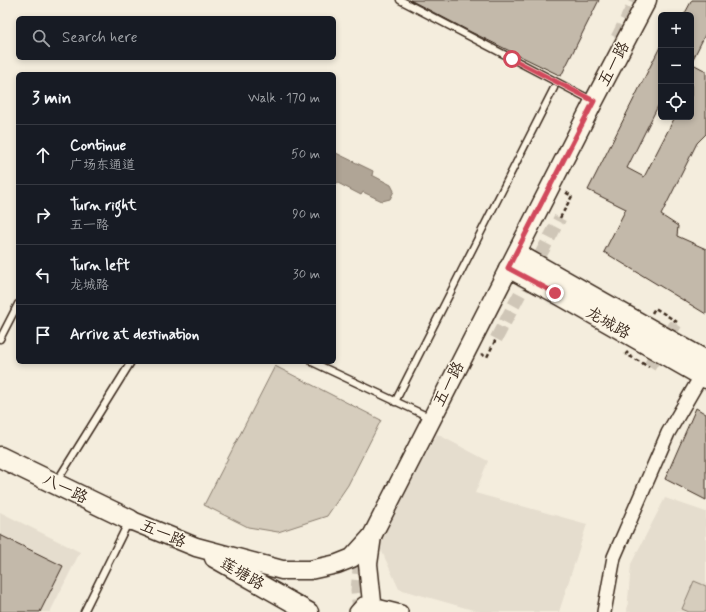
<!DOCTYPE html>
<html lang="en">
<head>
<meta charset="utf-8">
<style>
	body { margin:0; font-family:Mynerve,"LXGW WenKai TC",sans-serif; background:#20242c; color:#f1f3f6 }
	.controls { position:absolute; right:12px; top:12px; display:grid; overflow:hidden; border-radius:6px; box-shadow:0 2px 6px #0003 }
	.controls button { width:36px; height:36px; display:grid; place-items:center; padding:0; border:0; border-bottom:1px solid #363941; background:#171b24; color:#f1f3f6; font:20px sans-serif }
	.stop { position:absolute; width:12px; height:12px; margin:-9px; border:3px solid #d1495b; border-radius:50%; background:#fff }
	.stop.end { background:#d1495b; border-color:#fff; box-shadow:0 1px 4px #0008 }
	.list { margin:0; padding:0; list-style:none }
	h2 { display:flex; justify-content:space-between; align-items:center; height:52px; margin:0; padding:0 16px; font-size:17px }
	h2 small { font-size:13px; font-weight:400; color:#9ea1a6 }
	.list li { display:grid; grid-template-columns:26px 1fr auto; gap:12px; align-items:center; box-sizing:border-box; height:60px; padding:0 16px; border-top:1px solid #363941 }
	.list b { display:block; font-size:15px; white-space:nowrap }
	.list p { margin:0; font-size:13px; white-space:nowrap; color:#9ea1a6 }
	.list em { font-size:13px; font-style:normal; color:#9ea1a6 }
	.icon { flex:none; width:22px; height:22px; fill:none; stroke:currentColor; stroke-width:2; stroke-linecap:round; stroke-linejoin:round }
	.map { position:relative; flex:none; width:706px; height:612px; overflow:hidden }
	.search { position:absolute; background:#171b24; box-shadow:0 2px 6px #0003; left:16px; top:16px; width:320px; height:44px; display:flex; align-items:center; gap:10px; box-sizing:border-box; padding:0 14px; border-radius:6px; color:#9ea1a6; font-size:15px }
	.panel { position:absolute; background:#171b24; box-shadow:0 2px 6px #0003; left:16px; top:72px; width:320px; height:292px; border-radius:6px }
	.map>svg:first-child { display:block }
</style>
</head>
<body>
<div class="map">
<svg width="706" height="612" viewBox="0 0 706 612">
	<rect width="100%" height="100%" fill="#f4eddd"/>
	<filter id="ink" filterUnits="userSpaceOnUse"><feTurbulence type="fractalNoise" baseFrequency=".025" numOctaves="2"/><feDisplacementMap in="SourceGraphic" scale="8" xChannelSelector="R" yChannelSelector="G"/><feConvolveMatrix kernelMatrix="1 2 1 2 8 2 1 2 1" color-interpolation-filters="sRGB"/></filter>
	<g filter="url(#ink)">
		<!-- built -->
		<g fill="#e5ddce">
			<polygon points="437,434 488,461 475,493 587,524 559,612 480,612 399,589 378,543"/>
			<polygon points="665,498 706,512 706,612 627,612 631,564"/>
			<polygon points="0,512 80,552 50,612 0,612"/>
		</g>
		<!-- green -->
		<g fill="#d6cdbd" stroke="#887c6e">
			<polygon points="275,366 381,420 348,485 327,516 278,532 248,527 204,505"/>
			<polygon points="694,581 706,586 706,612 689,612 682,609"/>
		</g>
		<!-- water -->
		<polygon fill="#b0a596" stroke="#817466" points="334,152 373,171 372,175 391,185 394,191 390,199 382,201 363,192 361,195 334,181"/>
		<!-- building -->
		<g fill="#c3b9aa" stroke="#3b2a1e">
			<polygon points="410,0 599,0 561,76 471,32"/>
			<polygon points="692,0 706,0 706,33 691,63 706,71 706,134 697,143 661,215 678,226 677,236 706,249 706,314 604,252 626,209 588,190 661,45 661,100 627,168 644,177 675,117 691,117 691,15 684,15"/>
			<polygon points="696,408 706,414 706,500 665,479"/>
			<polygon points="0,535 63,566 40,612 0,612"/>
		</g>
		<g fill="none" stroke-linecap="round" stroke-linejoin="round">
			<!-- street-tunnel -->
			<g stroke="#cfc6b7" stroke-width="13" stroke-dasharray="13 6" stroke-linecap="butt">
				<polyline points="617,38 636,0"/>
				<polyline points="496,339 560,218"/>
				<polyline points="649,367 677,322"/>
				<polyline points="359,612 357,590 361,548"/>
			</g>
			<!-- lane casing -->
			<g stroke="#3b2a1e" stroke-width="9">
				<g id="lane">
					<polyline points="400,0 593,101"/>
					<polyline points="0,339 18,304"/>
					<polyline points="312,362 431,418"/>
					<polyline points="395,402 554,88"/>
					<polyline points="57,481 131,362"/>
					<polyline points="84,612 128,523"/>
				</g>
			</g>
			<!-- street casing -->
			<g stroke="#3b2a1e" stroke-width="16">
				<g id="street">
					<polyline points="356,612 363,604 373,605 401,612"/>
					<polyline points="604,612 614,557 668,433 701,376"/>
				</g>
			</g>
			<!-- secondary casing -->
			<g stroke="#3b2a1e" stroke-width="21">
				<g id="secondary">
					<polyline points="517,253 706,360"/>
					<polyline points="508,268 555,293 706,379"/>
					<polyline points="130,520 196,547 282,570 310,570 337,564 352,558 372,536 594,101 647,0"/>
					<polyline points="372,536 368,564 373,612"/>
					<polyline points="214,558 309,612"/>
				</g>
			</g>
			<!-- primary casing -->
			<g stroke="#3b2a1e" stroke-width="23">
				<polyline id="primary" points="0,457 130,520"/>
			</g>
			<!-- path -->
			<g stroke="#3b2a1e" stroke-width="2.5" stroke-dasharray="4 3" stroke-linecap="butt">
				<polyline points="560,218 572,196 565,192"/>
				<polyline points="652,313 655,308 677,322"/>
				<polyline points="628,352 626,354 649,367"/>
				<polyline points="481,354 487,357 496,339"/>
			</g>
			<!-- lane -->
			<use href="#lane" stroke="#fcf5e5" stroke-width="6"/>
			<!-- street -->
			<use href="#street" stroke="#fcf5e5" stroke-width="13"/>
			<!-- secondary -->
			<use href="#secondary" stroke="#fcf5e5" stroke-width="18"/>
			<!-- primary -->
			<use href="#primary" stroke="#fcf5e5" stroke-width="20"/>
		</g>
	</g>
	<g fill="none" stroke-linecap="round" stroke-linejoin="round" filter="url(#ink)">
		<!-- route -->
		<polyline stroke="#d1495b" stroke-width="5" points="512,59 594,101 508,268 555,293"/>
	</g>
	<g text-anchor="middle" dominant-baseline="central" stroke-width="3" stroke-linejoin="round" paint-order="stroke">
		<!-- street labels -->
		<g font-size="16" fill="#3b2a1e" stroke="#fcf5e5">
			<text transform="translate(614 64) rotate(-62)">五一路</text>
			<text transform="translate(608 323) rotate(30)">龙城路</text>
			<text transform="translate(449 384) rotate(-63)">五一路</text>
			<text transform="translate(65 489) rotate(26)">八一路</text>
			<text transform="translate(163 534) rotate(23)">五一路</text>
			<text transform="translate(242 574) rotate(30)">莲塘路</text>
		</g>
	</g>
</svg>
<div class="controls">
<button>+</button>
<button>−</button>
<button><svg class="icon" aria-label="locate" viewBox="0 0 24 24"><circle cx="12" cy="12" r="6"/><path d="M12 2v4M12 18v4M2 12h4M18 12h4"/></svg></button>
</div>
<div class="stop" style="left:512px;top:59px"></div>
<div class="stop end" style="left:555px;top:293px"></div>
<div class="search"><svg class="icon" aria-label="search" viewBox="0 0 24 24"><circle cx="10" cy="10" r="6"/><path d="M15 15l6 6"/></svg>Search here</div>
<section class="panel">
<h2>3 min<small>Walk · 170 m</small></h2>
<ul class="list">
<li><svg class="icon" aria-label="ahead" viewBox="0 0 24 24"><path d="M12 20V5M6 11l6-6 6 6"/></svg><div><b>Continue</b><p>广场东通道</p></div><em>50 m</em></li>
<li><svg class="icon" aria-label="right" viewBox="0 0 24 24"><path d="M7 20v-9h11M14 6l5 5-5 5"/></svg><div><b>Turn right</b><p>五一路</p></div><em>90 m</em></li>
<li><svg class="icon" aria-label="left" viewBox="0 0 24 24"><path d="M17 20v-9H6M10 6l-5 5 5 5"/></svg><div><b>Turn left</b><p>龙城路</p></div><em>30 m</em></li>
<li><svg class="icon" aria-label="arrive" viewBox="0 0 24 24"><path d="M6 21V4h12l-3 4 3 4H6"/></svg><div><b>Arrive at destination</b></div></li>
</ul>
</section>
</div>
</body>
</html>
